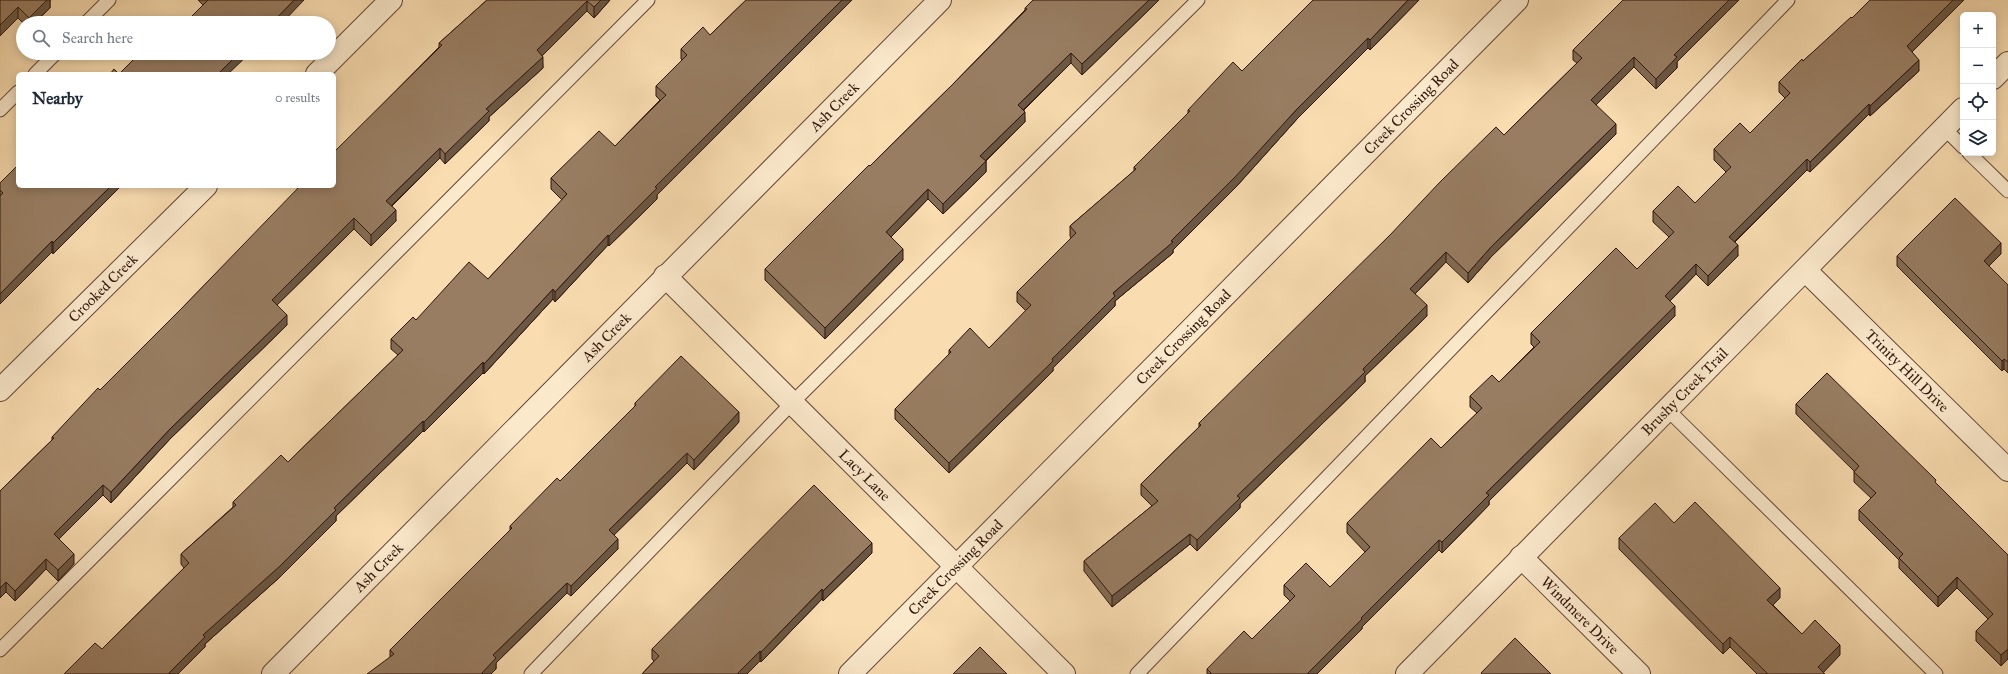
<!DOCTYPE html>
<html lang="en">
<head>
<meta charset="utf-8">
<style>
	body { margin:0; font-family:"IM FELL Great Primer",serif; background:#f6f6f7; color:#1f2937 }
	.controls { position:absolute; right:12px; top:12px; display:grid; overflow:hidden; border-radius:6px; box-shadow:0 2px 10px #0003 }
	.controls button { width:36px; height:36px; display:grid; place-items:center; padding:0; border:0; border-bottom:1px solid #e0e1e3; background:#fff; color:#1f2937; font:20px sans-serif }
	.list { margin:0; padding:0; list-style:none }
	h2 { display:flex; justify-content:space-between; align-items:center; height:52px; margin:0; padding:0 16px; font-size:17px }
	h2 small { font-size:13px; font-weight:400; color:#747a83 }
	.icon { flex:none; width:22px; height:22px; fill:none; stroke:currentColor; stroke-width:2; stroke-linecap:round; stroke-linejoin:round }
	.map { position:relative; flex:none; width:2008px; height:674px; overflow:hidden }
	.search { position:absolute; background:#fff; box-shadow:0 2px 10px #0003; left:16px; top:16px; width:320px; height:44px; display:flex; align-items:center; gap:10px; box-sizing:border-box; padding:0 14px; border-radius:22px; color:#747a83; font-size:15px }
	.panel { position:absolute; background:#fff; box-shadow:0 2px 10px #0003; left:16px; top:72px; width:320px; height:116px; border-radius:6px }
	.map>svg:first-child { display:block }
</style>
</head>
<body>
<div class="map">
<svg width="2008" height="674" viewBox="0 0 2008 674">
	<rect width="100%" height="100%" fill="#f9ddb1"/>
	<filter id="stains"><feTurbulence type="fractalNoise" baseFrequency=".005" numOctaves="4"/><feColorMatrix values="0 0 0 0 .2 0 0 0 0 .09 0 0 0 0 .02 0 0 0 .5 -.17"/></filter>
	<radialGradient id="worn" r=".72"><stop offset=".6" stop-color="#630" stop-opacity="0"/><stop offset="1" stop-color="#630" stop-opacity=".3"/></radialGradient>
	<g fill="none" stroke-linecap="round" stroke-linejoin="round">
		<!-- service casing -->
		<g stroke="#624735" stroke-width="15">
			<g id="service">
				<polyline points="86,23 109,0"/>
				<polyline points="35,74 56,53"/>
				<polyline points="0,110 18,92"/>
				<polyline points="1944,128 1963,147"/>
				<polyline points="1969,153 2008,191"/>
				<polyline points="1668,410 1936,674"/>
				<polyline points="0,650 648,0"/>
				<polyline points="531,674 792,403 1198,0"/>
				<polyline points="1137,674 1788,0"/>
			</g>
		</g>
		<!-- minor casing -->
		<g stroke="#624735" stroke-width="24">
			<g id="minor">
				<polyline points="317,74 391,0"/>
				<polyline points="1993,78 2008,63"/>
				<path id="s1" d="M1806,271L2008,470"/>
				<path id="s2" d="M665,276L1064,674"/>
				<path id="s3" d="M0,390L206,186"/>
				<path id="s4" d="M1521,557L1639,674"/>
				<path id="s5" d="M273,674L940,0"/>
				<path id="s6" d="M1407,674L1963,109"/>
			</g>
		</g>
		<!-- tertiary casing -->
		<g stroke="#624735" stroke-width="24">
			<g id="tertiary">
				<path id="s7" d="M850,674L1517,0"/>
			</g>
		</g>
		<!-- service -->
		<use href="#service" stroke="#fbe9cc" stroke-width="13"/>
		<!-- minor -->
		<use href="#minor" stroke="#fbe9cc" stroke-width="22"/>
		<!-- tertiary -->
		<use href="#tertiary" stroke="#fbe9cc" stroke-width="22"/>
	</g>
	<!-- wall -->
	<g fill="#836c54" stroke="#2f150c">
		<polygon points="0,0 50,1 50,8 34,23 23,23"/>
		<polygon points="198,0 304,0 203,5"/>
		<polygon points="487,0 610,0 594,18 587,11 542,56 543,68 489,117 489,121 445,164 440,158 392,206 396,221 371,246 354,229 277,305 287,325 170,439 111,503 103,495 59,539 74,564 58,581 46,569 15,601 6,592 0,598 0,491 52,440 52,437 100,390 183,307 439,47 439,43"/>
		<polygon points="746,0 852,0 657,195 657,199 609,246 608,245 555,302 553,299 484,374 483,373 424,432 423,431 336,516 336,521 280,577 205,644 205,647 102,649 184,568 181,564 181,554 233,507 233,502 288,462 398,355 391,349 391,339 416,320 488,279 562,200 551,189 551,178 615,146 660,100 656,96 656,86 682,60 681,59 681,49 710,35"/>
		<polygon points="1033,0 1159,0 1082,75 1071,63 1024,110 1025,122 986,161 986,172 943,214 928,199 891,237 903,260 825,339 765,280 765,269 870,166 952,85 1025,10 1025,8"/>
		<polygon points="1313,0 1419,0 1370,50 1368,48 1297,119 1236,187 1173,250 1173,253 1115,301 1115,306 1053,368 1053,371 949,473 895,419 895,409 949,355 949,350 989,348 1026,311 1017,302 1017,292 1071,238 1070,236 1070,226 1134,171 1134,167 1188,113 1188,110 1242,71"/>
		<polygon points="1870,0 1964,0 1911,52 1919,71 1870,116 1869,114 1810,172 1807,170 1735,242 1738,256 1708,286 1696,274 1670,301 1675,316 1489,501 1489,505 1442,553 1439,550 1362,627 1362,629 1317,674 1207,674 1207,669 1252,639 1290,601 1284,595 1284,585 1330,587 1365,552 1347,533 1347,523 1441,448 1477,413 1470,407 1470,396 1499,382 1534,347 1531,344 1531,333 1637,269 1669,237 1653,222 1653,211 1695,203 1726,172 1714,160 1714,149 1750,133 1785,98 1779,92 1779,82 1852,18"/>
		<polygon points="1573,50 1677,62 1677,68 1656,89 1634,67 1596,105 1616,134 1491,257 1468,283 1446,262 1415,294 1427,316 1365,376 1365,382 1240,504 1240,508 1197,551 1190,544 1112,607 1084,571 1084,561 1152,506 1141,495 1141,484 1199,427 1199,423 1504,135 1577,63 1573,60"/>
		<polygon points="0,183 18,186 121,186 53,254 52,252 0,304"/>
		<polygon points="2001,254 1989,266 2008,285 2008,373 2004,369 2002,371 1897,266 1897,256"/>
		<polygon points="635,403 739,422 694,470 687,463 614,535 618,549 571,596 567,593 496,663 496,669 390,657 390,650 510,531 510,526 560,481 635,406"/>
		<polygon points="1796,404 1936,483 2008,555 2008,659 2001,666 1976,641 1976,631 1988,619 1957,588 1938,607 1899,568 1899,560 1859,520 1859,510 1871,498 1854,482 1854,471 1796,414"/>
		<polygon points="1674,523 1780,598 1773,605 1802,634 1840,655 1823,672 1825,674 1757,674 1730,647 1723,654 1619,549 1619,538"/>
		<polygon points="872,553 823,601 822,599 761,662 760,661 747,674 642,674 654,661 652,659 652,649"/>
	</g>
	<!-- shaded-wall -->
	<g fill="#6a5845" stroke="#2f150c">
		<polygon points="46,0 51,0 50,1 50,8 34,23 29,23 29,18"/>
		<polygon points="294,0 304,0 282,23 272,23"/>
		<polygon points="601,0 610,0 594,18 594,7"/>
		<polygon points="842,0 852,0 657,195 657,199 609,246 609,236 655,187"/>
		<polygon points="1149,0 1159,0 1082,75 1082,64"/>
		<polygon points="1408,0 1419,0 1370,50 1370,40"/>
		<polygon points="1729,0 1739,0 1677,62 1677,68 1656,89 1656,79 1674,55"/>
		<polygon points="1953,0 1964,0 1907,57 1907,46"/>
		<polygon points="587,1 587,11 537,61 537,50"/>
		<polygon points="18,7 18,18 0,36 0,25"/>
		<polygon points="1368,38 1368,48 1297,119 1236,187 1173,250 1173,253 1115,301 1115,306 1053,368 1053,371 949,473 949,463 1052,359 1113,293 1171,241 1297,109"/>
		<polygon points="239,53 250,53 228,74 218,74"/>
		<polygon points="1071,53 1071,63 1018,115 1018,105"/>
		<polygon points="543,57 543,68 489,117 489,121 445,164 445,154 486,109"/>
		<polygon points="1634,57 1634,67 1591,110 1591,100"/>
		<polygon points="1919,60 1919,71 1870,116 1870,106"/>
		<polygon points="1869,104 1869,114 1810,172 1810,162"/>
		<polygon points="1025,112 1025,122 980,166 980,156"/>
		<polygon points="1616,124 1616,134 1491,257 1468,283 1468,273 1491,247"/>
		<polygon points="440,148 440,158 386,211 386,201"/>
		<polygon points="1807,159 1807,170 1729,247 1729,237"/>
		<polygon points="986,161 986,172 943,214 943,204"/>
		<polygon points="111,186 121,186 53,254 53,243"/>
		<polygon points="928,189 928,199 886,242 886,232"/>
		<polygon points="396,210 396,221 371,246 371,235"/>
		<polygon points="354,218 354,229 272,310 272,300"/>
		<polygon points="608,235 608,245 555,302 555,292"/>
		<polygon points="52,241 52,252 0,304 0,294"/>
		<polygon points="2001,243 2001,254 1984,271 1984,261"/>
		<polygon points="1738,245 1738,256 1708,286 1708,276"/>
		<polygon points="903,249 903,260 825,339 825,328"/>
		<polygon points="1446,252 1446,262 1410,299 1410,289"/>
		<polygon points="1696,264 1696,274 1665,306 1665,296"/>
		<polygon points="553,289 553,299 484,374 484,364"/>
		<polygon points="1427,305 1427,316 1365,376 1365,382 1240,504 1240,508 1197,551 1197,540 1237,496 1363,369"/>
		<polygon points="1675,306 1675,316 1489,501 1489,505 1442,553 1442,542 1486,493"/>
		<polygon points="287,315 287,325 170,439 111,503 111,492 170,429"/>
		<polygon points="2004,359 2004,369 2002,371 2002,361"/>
		<polygon points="483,362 483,373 424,432 424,422"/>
		<polygon points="739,412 739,422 694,470 694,460"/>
		<polygon points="423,421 423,431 336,516 336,521 280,577 205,644 205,647 178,674 168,674 203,635 334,508"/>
		<polygon points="687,453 687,463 609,540 609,530"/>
		<polygon points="103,485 103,495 54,544 54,534"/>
		<polygon points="1190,534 1190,544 1112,607 1112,596"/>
		<polygon points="618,539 618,549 571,596 571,586"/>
		<polygon points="1439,540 1439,550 1362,627 1362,629 1317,674 1307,674 1361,618"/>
		<polygon points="872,543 872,553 823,601 823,591"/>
		<polygon points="74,554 74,564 58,581 58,570"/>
		<polygon points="46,559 46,569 15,601 15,591"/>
		<polygon points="1957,577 1957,588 1938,607 1938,597"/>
		<polygon points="6,582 6,592 0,598 0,588"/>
		<polygon points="567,583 567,593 496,663 496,669 491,674 481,674 493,655"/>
		<polygon points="1780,588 1780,598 1767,611 1767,600"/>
		<polygon points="822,589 822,599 761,662 761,652"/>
		<polygon points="1730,637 1730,647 1723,654 1723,644"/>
		<polygon points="1840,645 1840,655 1822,674 1818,667"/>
		<polygon points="2008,649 2008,659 2001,666 2001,655"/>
		<polygon points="760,651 760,661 747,674 737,674"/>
	</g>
	<!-- building -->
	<g fill="#987d62" stroke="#2f150c">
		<polygon points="0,0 47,0 29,18 18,7 0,25"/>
		<polygon points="208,0 294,0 272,23 185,23"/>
		<polygon points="487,0 601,0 594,7 587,1 537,50 543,57 486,109 489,111 445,154 440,148 386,201 396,210 371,235 354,218 272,300 287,315 170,429 111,492 103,485 54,534 74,554 58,570 46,559 15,591 6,582 0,588 0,491 54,438 52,437 98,388 100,390 183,307 300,186 334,186 334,152 442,45 439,43"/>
		<polygon points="746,0 842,0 655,187 657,188 609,236 608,235 555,292 553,289 484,364 483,362 424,422 423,421 334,508 336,510 280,566 203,635 205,637 168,674 64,674 95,643 102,649 189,563 181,554 236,505 233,502 281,455 288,462 403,350 391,339 413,317 416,320 469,262 488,279 567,194 551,178 599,131 615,146 666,95 656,86 687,55 681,49 703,27 710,35"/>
		<polygon points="1033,0 1149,0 1082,64 1071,53 1018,105 1025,112 980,156 986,161 943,204 928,189 886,232 903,249 825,328 765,269 869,165 870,166 952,85 1027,9 1025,8"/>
		<polygon points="1313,0 1408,0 1370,40 1368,38 1297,109 1236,176 1171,241 1173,242 1113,293 1115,296 1052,359 1053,361 949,463 895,409 951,352 949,350 970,328 989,348 1031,305 1017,292 1076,233 1070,226 1136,169 1134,167 1190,111 1188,110 1233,62 1242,71"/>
		<polygon points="1623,0 1729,0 1674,55 1677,57 1656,79 1634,57 1591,100 1616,124 1491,247 1468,273 1446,252 1410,289 1427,305 1363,369 1365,372 1237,496 1240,498 1197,540 1190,534 1112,596 1084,561 1158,501 1141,484 1201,425 1199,423 1390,235 1440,182 1496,127 1504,135 1582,58 1573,50"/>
		<polygon points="1870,0 1953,0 1907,46 1919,60 1870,106 1869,104 1810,162 1807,159 1729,237 1738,245 1708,276 1696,264 1665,296 1675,306 1486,493 1489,495 1442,542 1439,540 1361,618 1362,619 1307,674 1212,674 1207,669 1244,631 1252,639 1295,596 1284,585 1306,563 1330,587 1370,547 1347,523 1431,438 1441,448 1482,408 1470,396 1492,375 1499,382 1540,342 1531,333 1616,248 1637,269 1674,232 1653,211 1678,186 1695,203 1731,167 1714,149 1740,123 1750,133 1790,93 1779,82 1802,59 1803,61 1851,17 1852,18"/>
		<polygon points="140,53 239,53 218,74 110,74 114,69 119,74"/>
		<polygon points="18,165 18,186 111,186 53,243 52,241 0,294 0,196 3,193 0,190 0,183"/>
		<polygon points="1955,198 2001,243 1984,261 2008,285 2008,362 2004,359 2002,361 1897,256"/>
		<polygon points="681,356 739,412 694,460 687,453 609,530 618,539 571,586 567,583 493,655 496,658 481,674 367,674 394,654 390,650 512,528 510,526 557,478 560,481 636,405 635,403"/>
		<polygon points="1827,373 1936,480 1935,482 2008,555 2008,649 2001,655 1976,631 1993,614 1957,577 1938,597 1899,558 1903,554 1859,510 1876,493 1854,472 1859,466 1796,404"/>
		<polygon points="814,485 872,543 823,591 822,589 761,652 760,651 737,674 642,674 659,656 652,649"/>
		<polygon points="1695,502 1780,588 1767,600 1802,634 1815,620 1840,645 1818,667 1825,674 1768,674 1730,637 1723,644 1619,538 1655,503 1674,523"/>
		<polygon points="1515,638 1551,674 1482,674 1481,673"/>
		<polygon points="980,647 1007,674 953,674"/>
	</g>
	<g text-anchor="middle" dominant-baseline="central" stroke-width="3" stroke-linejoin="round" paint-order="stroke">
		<!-- street labels -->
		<g font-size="15" fill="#2f150c" stroke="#fbe9cc">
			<text stroke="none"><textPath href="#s5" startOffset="798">Ash Creek</textPath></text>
			<text stroke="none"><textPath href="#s7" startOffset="798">Creek Crossing Road</textPath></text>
			<text stroke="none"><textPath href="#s3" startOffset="145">Crooked Creek</textPath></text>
			<text stroke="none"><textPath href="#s5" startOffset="474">Ash Creek</textPath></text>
			<text stroke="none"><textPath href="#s7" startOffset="474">Creek Crossing Road</textPath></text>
			<text stroke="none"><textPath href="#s1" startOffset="142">Trinity Hill Drive</textPath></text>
			<text stroke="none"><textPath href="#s6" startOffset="396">Brushy Creek Trail</textPath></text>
			<text stroke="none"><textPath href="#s2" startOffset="282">Lacy Lane</textPath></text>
			<text stroke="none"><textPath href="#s5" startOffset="150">Ash Creek</textPath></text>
			<text stroke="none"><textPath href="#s7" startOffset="150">Creek Crossing Road</textPath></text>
			<text stroke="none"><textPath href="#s4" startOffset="83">Windmere Drive</textPath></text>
		</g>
	</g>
	<rect width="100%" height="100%" filter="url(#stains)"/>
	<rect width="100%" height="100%" fill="url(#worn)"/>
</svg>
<div class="controls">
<button>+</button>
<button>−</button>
<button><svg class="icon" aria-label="locate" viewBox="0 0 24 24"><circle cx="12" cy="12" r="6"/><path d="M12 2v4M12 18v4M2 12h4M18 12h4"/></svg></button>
<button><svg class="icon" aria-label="layers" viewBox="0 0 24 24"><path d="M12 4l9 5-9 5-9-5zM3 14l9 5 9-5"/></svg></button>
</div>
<div class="search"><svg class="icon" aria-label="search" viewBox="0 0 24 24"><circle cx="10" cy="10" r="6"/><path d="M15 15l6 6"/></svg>Search here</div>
<section class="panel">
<h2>Nearby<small>0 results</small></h2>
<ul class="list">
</ul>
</section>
</div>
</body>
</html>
